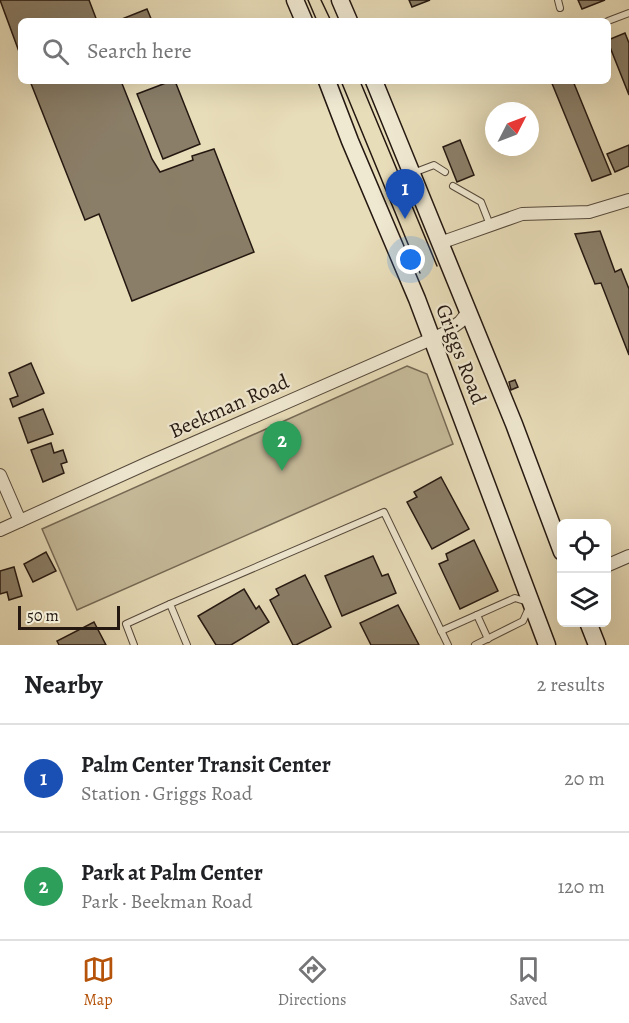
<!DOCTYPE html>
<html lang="en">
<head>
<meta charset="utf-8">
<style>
	body { margin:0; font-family:Alegreya,serif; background:#f6f6f6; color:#202124 }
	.controls { position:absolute; right:18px; bottom:18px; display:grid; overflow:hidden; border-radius:9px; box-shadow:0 6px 24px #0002 }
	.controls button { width:54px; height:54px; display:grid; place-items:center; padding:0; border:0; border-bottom:2px solid #e0e0e0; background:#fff; color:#202124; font:30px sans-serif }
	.compass { position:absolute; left:485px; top:102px; width:54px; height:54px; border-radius:50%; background:#fff; box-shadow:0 6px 24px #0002; rotate:48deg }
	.scale { position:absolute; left:18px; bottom:15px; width:102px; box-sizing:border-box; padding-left:6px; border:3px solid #241811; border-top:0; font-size:16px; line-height:21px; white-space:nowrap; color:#241811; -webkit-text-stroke:4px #f0e9d2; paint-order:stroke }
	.you { position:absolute; left:411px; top:260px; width:21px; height:21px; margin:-15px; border:4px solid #fff; border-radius:50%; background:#1a73e8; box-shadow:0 0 0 9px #1a73e833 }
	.badge { display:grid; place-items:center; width:39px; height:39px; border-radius:50%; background:#b45309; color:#fff; font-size:20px; font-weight:700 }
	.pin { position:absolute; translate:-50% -50px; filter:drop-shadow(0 2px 3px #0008) }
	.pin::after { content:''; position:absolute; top:32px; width:21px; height:18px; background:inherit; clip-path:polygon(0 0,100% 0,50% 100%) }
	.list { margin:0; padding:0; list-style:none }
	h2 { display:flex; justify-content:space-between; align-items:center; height:78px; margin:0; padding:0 24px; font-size:26px }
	h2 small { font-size:20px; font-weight:400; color:#757577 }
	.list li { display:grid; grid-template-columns:39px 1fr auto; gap:18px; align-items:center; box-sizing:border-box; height:108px; padding:0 24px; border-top:2px solid #e0e0e0 }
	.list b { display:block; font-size:22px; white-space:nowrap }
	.list p { margin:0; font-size:20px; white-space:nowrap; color:#757577 }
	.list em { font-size:20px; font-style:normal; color:#757577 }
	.icon { flex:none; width:33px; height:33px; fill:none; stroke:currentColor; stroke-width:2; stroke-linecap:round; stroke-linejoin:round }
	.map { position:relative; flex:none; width:629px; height:645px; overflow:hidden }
	.search { position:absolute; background:#fff; box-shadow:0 6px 24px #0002; left:18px; right:18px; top:18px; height:66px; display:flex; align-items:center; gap:15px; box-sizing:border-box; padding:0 21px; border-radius:9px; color:#757577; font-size:22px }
	.sheet { height:294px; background:#fff }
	nav { display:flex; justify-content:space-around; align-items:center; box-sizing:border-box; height:84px; border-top:2px solid #e0e0e0; background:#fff; font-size:16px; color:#757577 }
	nav a { display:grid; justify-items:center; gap:3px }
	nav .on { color:#b45309 }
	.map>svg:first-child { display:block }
</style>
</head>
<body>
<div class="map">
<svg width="629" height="645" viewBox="0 0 629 645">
	<rect width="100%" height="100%" fill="#e8ddb9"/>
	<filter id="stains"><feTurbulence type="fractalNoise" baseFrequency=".00333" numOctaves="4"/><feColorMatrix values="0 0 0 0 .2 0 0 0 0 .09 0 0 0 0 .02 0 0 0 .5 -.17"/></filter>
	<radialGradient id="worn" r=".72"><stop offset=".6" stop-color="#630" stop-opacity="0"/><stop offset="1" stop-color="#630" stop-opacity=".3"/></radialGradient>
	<!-- green -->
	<polygon fill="#c7bc9c" stroke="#766a56" stroke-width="1.5" points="407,366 427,374 453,444 77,610 42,529"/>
	<!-- building -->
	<g fill="#8a7e68" stroke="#241811" stroke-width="1.5">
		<polygon points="0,0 89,0 97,21 21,21 21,57"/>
		<polygon points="409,0 430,0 412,7"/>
		<polygon points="578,0 605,0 582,9"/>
		<polygon points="147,9 152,21 117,21"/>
		<polygon points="625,33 629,43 629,95 608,42 608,40"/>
		<polygon points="30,81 121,81 152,159 160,172 193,160 192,156 214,149 254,252 132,301 99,214 85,220"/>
		<polygon points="171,81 175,81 200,144 163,159 137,94"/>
		<polygon points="551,81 573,81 611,174 592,181"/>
		<polygon points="460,140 474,175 457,182 443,147"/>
		<polygon points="629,145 629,166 615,172 607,154"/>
		<polygon points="600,231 615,272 621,269 629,289 629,355 601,283 595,284 575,234"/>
		<polygon points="31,363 44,393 13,407 10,399 18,396 9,373"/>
		<polygon points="515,380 518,387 511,390 509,382"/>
		<polygon points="43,409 53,434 28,443 19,418"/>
		<polygon points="51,443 54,453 63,450 67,462 61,464 64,473 43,482 31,450"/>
		<polygon points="441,477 469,529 432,549 407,502 417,497 414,492"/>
		<polygon points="474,540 498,591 460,609 439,564 448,560 446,554"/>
		<polygon points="46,552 56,571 33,582 24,564"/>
		<polygon points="373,556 382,576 388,574 396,593 342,616 325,576"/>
		<polygon points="14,567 22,596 9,600 7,592 0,594 0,571"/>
		<polygon points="305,575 331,627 296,645 293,645 270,600 279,595 276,589"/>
		<polygon points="244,589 256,609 259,606 269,622 231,645 216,645 198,616"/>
		<polygon points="398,605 419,645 371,645 360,623"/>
		<polygon points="94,622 106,645 59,645 57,641"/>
	</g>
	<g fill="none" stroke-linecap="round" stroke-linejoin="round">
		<!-- lane casing -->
		<g stroke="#55493b" stroke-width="8">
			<g id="lane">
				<polyline points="558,0 560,8"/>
				<polyline points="608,21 629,13"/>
				<polyline points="413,173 434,165 445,172"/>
				<polyline points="453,186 481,202 490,225"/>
				<polyline points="477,615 488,639"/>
				<polyline points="441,631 515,598 531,603 523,621 475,645"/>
				<polyline points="134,645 126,624 170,604"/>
				<polyline points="187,645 170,604 384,512 448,645"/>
			</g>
		</g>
		<!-- street casing -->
		<g stroke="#55493b" stroke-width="14">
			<g id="street">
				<polyline points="440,243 522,214 589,212 629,200"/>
				<polyline points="0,475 20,521"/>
				<polyline points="0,530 148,463 445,333 460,322 468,312"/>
				<polyline points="606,566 629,556"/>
			</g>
		</g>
		<!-- secondary casing -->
		<g stroke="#241811" stroke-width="19">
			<g id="secondary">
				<polyline points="295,0 304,21"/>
				<polyline points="340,0 349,21"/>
				<polyline points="327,81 350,141 417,299 547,645"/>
				<polyline points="374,81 514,424 562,552"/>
				<polyline points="588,622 597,645"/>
			</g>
		</g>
		<!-- lane -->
		<use href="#lane" stroke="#f0e9d2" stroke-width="6"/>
		<!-- street -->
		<use href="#street" stroke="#f0e9d2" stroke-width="12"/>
		<!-- secondary -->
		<use href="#secondary" stroke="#f0e9d2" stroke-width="16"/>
		<!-- tram -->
		<g stroke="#241811" stroke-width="1.5">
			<polyline points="308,0 317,21"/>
			<polyline points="321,0 331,21"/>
			<polyline points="341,81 420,273"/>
			<polyline points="360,81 437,266"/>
		</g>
	</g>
	<g text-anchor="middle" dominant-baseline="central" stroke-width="4.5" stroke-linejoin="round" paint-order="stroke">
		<!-- street labels -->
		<g font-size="21" fill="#241811" stroke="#f0e9d2">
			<text transform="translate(461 354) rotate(69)">Griggs Road</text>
			<text transform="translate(229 406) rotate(-24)">Beekman Road</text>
		</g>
	</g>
	<rect width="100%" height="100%" filter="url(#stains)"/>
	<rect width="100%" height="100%" fill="url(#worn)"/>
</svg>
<div class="controls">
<button><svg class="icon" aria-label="locate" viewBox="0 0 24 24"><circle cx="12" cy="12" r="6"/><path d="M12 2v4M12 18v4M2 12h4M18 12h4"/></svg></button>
<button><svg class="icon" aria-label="layers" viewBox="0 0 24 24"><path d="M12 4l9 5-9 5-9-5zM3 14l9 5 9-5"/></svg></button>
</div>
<svg class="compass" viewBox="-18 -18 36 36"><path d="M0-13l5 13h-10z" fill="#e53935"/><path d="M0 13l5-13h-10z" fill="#757577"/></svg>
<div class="scale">50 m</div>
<div class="you"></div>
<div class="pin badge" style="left:405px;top:219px;background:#1a4fb4">1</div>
<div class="pin badge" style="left:282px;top:471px;background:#2e9e5b">2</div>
<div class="search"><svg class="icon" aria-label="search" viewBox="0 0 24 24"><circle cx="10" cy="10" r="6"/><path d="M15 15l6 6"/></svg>Search here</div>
</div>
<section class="sheet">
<h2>Nearby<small>2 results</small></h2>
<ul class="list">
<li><span class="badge" style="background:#1a4fb4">1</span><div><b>Palm Center Transit Center</b><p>Station · Griggs Road</p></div><em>20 m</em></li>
<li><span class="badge" style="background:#2e9e5b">2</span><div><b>Park at Palm Center</b><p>Park · Beekman Road</p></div><em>120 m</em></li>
</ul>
</section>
<nav>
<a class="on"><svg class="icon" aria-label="map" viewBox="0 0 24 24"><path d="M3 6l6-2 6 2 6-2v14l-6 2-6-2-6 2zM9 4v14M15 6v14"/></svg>Map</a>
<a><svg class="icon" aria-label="directions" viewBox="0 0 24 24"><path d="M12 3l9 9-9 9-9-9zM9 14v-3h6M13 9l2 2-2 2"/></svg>Directions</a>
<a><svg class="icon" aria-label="saved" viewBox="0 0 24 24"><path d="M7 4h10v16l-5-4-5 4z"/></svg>Saved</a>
</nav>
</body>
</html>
